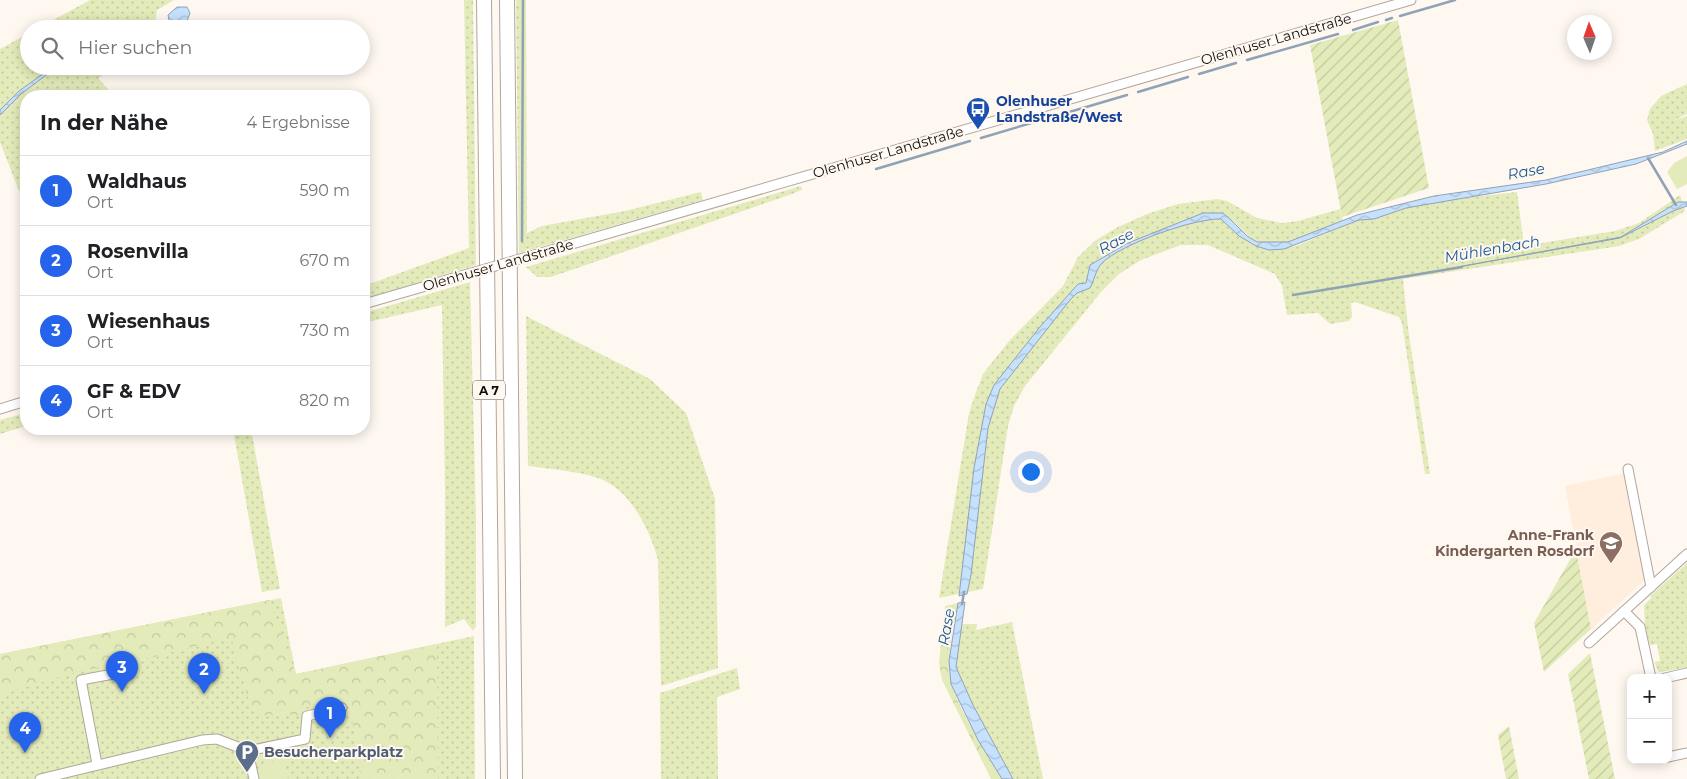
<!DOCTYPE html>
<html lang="de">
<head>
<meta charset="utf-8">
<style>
	body { margin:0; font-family:Montserrat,sans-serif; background:#f6f6f6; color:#202124 }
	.controls { position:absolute; right:15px; bottom:15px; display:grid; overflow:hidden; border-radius:10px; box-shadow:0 2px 12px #0003 }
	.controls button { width:45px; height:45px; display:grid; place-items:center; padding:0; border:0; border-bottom:1px solid #e0e0e0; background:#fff; color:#202124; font:25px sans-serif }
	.compass { position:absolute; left:1567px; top:15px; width:45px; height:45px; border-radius:50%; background:#fff; box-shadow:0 2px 12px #0003; rotate:358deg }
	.you { position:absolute; left:1030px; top:471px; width:18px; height:18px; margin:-12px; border:4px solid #fff; border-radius:50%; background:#1a73e8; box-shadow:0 0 0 8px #1a73e833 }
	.badge { display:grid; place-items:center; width:32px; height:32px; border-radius:50%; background:#2563eb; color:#fff; font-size:16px; font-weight:700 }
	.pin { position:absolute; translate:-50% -41px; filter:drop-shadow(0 1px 2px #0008) }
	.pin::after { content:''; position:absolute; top:26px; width:18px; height:15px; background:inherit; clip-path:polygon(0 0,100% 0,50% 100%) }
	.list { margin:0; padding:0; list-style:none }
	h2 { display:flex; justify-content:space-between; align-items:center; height:65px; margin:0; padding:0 20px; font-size:21px }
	h2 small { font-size:16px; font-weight:400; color:#757577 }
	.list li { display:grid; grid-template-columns:32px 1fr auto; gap:15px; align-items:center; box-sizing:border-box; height:70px; padding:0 20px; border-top:1px solid #e0e0e0 }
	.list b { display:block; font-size:19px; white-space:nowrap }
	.list p { margin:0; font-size:16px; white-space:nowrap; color:#757577 }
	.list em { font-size:16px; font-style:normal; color:#757577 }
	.icon { flex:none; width:28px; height:28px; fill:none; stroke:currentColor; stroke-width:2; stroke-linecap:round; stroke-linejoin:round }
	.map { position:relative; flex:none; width:1687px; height:779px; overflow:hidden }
	.search { position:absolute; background:#fff; box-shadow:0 2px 12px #0003; left:20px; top:20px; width:350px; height:55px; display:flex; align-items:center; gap:12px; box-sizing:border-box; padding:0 18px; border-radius:28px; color:#757577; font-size:19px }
	.panel { position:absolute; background:#fff; box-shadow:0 2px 12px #0003; left:20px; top:90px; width:350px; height:345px; border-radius:20px }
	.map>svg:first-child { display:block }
</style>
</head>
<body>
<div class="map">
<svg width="1687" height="779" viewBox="0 0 1687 779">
	<defs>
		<pattern id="grass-dots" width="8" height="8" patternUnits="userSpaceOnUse" patternTransform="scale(1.25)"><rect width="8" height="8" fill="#e3ebba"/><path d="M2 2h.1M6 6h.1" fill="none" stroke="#c2c89f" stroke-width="1.8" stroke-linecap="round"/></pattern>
		<pattern id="forest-crowns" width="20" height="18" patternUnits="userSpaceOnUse" patternTransform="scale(1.25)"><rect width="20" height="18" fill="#e3ebba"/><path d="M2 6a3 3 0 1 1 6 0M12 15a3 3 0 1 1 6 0" fill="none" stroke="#c2c89f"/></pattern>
		<pattern id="garden-furrows" width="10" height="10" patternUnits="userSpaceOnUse" patternTransform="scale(1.25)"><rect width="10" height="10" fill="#e3ebba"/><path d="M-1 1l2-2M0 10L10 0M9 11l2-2" fill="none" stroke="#c2c89f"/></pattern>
		<pattern id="water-waves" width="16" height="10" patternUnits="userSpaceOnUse" patternTransform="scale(1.25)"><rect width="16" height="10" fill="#c6e1fe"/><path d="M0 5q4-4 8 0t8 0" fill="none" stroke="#a9c0d8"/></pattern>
	</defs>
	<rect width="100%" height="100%" fill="#fff8f1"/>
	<!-- built -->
	<polygon fill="#ffeddd" points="1626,473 1646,579 1591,629 1565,486"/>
	<!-- grass -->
	<g fill="url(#grass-dots)">
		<polygon points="90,0 174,0 157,10 155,24 157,29 37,29"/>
		<polygon points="464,0 473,0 476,265 364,299 364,286 469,248"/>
		<polygon points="516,0 526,0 527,233 542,226 625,211 701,192 703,200 519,253"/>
		<polygon points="29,33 29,66 120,66 98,78 114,96 26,96 26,209 0,142 0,49"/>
		<polygon points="1687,84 1687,114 1674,120 1687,116 1687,139 1655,151 1653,134 1647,120 1650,109 1661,96"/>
		<polygon points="801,186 802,190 792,194 551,277 537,277 526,267"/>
		<path d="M1517,192L1524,246L1615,231L1639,223L1680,195L1685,211L1639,239L1619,246L1403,279L1408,328L1430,474H1425L1402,323L1399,317L1355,302L1351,303L1352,317L1349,321L1330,324L1318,313L1287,315L1282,286L1275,274L1208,245H1181L1141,260L1119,274L1101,292L1025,386L1014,406L1008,426L983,589L939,598L969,413L976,392L983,374L1009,341L1063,286L1078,257L1096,240L1118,227L1147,214L1178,204L1217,199L1227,201L1257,218L1282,223L1298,221L1340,209L1343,221C1321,230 1277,254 1254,240C1242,233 1235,219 1222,214L1221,219L1239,236L1256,246L1269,250L1296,246L1359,220L1374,219L1406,208L1438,201Z"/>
		<polygon points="470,282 476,518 476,626 473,631 464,619 445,627 445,489 442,305 364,323 364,313"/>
		<path d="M526,316L650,379L686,413L715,499L718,668L661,686L658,560C650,530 630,489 598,478C576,471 551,469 528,466Z"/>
		<polygon points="26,413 26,426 0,434 0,420"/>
		<polygon points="233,429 251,429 280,589 262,592"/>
		<polygon points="1687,563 1687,668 1659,672 1654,662 1660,661 1657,644 1650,645 1645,626 1644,605 1651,598 1650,596"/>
		<polygon points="281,598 296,674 474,636 475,779 0,779 0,654"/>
		<polygon points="1012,622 1043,779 1013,779 960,681 956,667 962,624 977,624 976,630"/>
		<polygon points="737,668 740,689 717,697 718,779 661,779 660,693"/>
	</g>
	<!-- forest -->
	<g fill="url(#forest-crowns)">
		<polygon points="269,600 296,674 437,644 438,779 361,779 349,699 302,708 303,715 257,715 249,702 231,637 154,657 76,672 0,695 0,654"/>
		<path d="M958,603C954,627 947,651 950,676C953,701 988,756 1002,779H991L942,680L939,663L945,606Z"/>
	</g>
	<!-- garden -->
	<g fill="url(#garden-furrows)">
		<polygon points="1398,20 1429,188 1342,217 1310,45"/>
		<polygon points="1576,549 1591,629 1544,672 1534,623"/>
		<polygon points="1590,653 1615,779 1589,779 1568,674"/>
		<polygon points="1509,726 1519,779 1506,779 1498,735"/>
	</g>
	<!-- pitch -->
	<g fill="#e3ebba">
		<polygon points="1687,156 1687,184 1677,189 1667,172 1674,163"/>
		<polygon points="284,760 288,779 262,779 259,765"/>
	</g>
	<!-- water -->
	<g fill="url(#water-waves)" stroke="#90a2b5">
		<polygon points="177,7 187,7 190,13 187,21 175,26 169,20 168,15"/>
		<polygon points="54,66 58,66 21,94 0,115 0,110 19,91"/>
		<path d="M1687,141V144L1636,164L1546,184L1406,208L1374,219L1359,220L1284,249L1269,250L1256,246L1239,236L1221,219C1195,218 1121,244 1102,263C1096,269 1094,281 1090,288L1077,293L1070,300L1000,389L988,428L971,575L967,594L959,596L974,468L986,404L994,385L1039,328L1078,284L1086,283L1090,265L1128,243L1203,213H1222L1228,217L1247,236L1257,242H1288L1357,215L1434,196L1546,180L1663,152Z"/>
		<polygon points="1678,202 1687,202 1687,206 1673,211 1620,238 1458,267 1621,237"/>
		<polygon points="965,602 956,667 973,705 1013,779 1002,779 978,740 951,684 949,661 958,603"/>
	</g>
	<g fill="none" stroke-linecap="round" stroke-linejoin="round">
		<!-- stream -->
		<g stroke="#90a2b5" stroke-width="2.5">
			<polyline points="1400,16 1455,0"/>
			<polyline points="1386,20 1392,18"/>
			<polyline points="1353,30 1378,22"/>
			<polyline points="1247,60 1338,34"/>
			<polyline points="1199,74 1236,63"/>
			<polyline points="1138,92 1188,77"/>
			<polyline points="1049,118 1127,95"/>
			<polyline points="981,138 1038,121"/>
			<polyline points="1648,158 1676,205"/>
			<polyline points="876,169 970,141"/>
			<polyline points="522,241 523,0"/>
			<polyline points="1293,295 1462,267"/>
			<polyline points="962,604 964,592"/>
		</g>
		<!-- minor casing -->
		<g stroke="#b1a69c" stroke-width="11">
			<g id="minor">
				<polyline points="541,253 1411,0"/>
				<polyline points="364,304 450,279"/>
				<polyline points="0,409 26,401"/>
				<polyline points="1628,469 1651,587"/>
				<polyline points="1624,611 1640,627 1651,678"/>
				<polyline points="1589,643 1687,554"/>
				<polyline points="1665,678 1687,673"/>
				<polyline points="248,751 254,779"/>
				<polyline points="1668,757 1687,753"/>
				<polyline points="97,764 81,680 113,674"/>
				<polyline points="40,779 202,740 217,739 248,751 305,739 307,716 342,708"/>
			</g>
		</g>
		<!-- highway casing -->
		<g stroke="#b1a69c" stroke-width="16">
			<g id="highway">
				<polyline points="484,0 493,779"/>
				<polyline points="507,0 515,779"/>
			</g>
		</g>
		<!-- minor -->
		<use href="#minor" stroke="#fff" stroke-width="9"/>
		<!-- highway -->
		<use href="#highway" stroke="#fff" stroke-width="14"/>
		<!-- minor-bridge casing -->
		<g stroke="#b1a69c" stroke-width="11" stroke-linecap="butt">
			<polyline id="minor-bridge" points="450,279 541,253"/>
		</g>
		<!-- minor-bridge -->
		<use href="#minor-bridge" stroke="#fff" stroke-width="9"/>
	</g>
	<!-- icons -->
	<defs>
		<g id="bus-pin" transform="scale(1.25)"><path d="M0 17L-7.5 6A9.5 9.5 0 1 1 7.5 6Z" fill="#1a4fb4" stroke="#fff8f1"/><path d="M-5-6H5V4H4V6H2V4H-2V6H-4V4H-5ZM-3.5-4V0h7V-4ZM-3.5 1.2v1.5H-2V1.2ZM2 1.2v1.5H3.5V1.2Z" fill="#fff"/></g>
		<g id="school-pin" transform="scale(1.25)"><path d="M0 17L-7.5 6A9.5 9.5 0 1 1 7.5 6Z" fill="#8d6e63" stroke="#fff8f1"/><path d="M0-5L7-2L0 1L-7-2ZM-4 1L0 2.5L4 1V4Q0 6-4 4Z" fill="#fff"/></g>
		<g id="parking-pin" transform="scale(1.25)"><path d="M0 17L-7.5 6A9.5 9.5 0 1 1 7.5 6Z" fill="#5c6f8a" stroke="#fff8f1"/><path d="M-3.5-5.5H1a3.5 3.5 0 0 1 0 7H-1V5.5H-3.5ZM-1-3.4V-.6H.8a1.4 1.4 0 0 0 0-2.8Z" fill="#fff"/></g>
	</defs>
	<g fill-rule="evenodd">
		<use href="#bus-pin" x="978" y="109"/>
		<use href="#school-pin" x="1611" y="543"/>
		<use href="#parking-pin" x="247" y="752"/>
	</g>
	<g text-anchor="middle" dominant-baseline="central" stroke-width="4" stroke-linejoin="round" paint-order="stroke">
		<!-- shield labels -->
		<rect fill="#fff8f1" stroke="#595450" stroke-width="1" x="473" y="380.5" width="32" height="19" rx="4"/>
		<g font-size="12" font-weight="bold" fill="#120e0b">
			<text x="489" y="390">A 7</text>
		</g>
		<!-- street labels -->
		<g font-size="14" fill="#120e0b" stroke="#fff8f1">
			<text transform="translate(1276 39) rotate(-16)">Olenhuser Landstraße</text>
			<text transform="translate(888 152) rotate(-16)">Olenhuser Landstraße</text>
			<text transform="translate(498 265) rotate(-16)">Olenhuser Landstraße</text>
		</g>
		<!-- transit labels -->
		<g font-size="14" font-weight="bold" fill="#164399" stroke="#fff8f1" text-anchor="start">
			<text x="996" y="101">Olenhuser<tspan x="996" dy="16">Landstraße/West</tspan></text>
		</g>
		<!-- education labels -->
		<g font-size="14" font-weight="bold" fill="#785e54" stroke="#fff8f1" text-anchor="end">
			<text x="1594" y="535">Anne-Frank<tspan x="1594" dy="16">Kindergarten Rosdorf</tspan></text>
		</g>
		<!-- service labels -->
		<g font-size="14" font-weight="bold" fill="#4e5e75" stroke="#fff8f1" text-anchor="start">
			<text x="264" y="752">Besucherparkplatz</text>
		</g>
		<!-- water labels -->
		<g font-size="15" font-style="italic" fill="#1d5a93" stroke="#fff8f1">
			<text transform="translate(1526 171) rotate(-10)">Rase</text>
			<text transform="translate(1116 241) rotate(-28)">Rase</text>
			<text transform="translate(1492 249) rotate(-10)">Mühlenbach</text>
			<text transform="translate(946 627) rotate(-80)">Rase</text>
		</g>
	</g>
</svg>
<div class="controls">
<button>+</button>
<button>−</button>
</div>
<svg class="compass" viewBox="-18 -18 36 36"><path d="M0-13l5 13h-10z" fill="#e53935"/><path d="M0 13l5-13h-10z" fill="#757577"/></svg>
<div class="you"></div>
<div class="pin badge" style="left:330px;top:738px">1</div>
<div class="pin badge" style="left:204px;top:694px">2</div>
<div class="pin badge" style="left:122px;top:692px">3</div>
<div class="pin badge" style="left:25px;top:753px">4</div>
<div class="search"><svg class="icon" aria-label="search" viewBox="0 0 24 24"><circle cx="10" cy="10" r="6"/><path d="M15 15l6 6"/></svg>Hier suchen</div>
<section class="panel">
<h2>In der Nähe<small>4 Ergebnisse</small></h2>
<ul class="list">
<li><span class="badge">1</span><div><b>Waldhaus</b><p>Ort</p></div><em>590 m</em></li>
<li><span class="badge">2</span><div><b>Rosenvilla</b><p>Ort</p></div><em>670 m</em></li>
<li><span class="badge">3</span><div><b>Wiesenhaus</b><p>Ort</p></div><em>730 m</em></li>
<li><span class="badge">4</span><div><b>GF &amp; EDV</b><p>Ort</p></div><em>820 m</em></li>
</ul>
</section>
</div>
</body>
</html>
